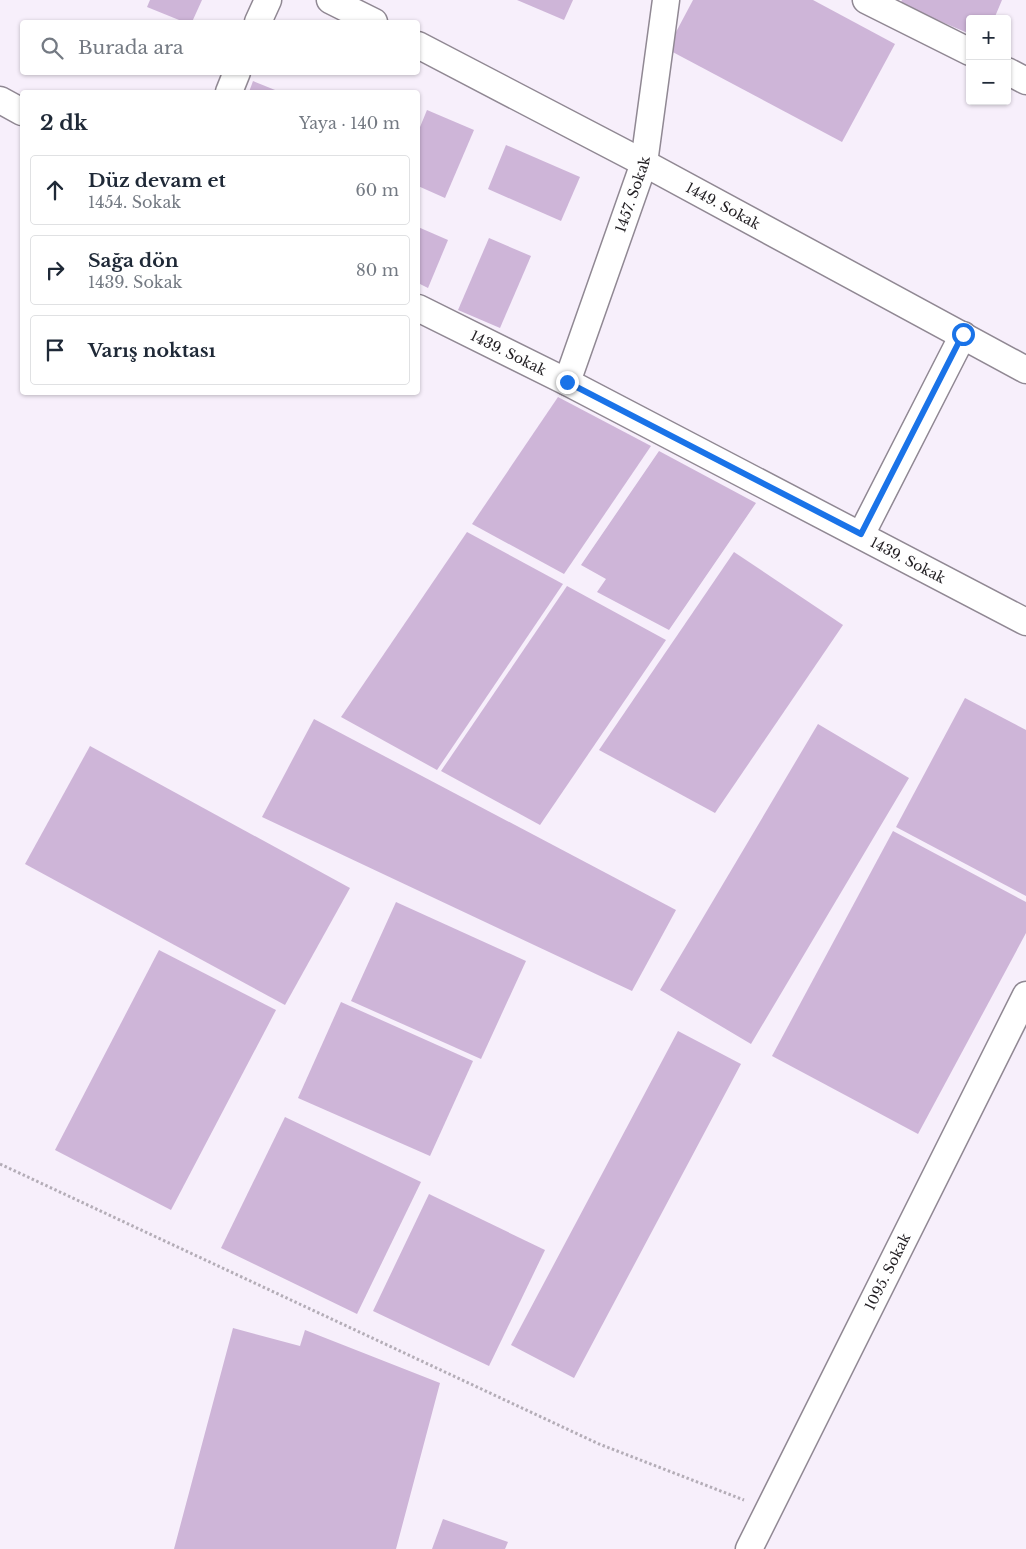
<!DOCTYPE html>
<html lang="tr">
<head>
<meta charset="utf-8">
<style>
	body { margin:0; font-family:"Libre Baskerville",serif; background:#f6f6f7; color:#1f2937 }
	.controls { position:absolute; right:15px; top:15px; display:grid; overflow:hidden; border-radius:5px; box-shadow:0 1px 4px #0004 }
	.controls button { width:45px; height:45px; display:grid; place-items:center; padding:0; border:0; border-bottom:1px solid #e0e1e3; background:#fff; color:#1f2937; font:25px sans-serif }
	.stop { position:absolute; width:15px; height:15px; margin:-11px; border:4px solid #1a73e8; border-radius:50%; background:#fff }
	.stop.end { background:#1a73e8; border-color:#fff; box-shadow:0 1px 5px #0008 }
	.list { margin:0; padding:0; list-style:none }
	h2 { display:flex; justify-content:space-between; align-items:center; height:65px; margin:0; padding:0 20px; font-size:21px }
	h2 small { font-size:16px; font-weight:400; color:#747a83 }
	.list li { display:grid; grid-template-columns:32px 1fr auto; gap:15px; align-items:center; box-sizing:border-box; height:70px; margin:0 10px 10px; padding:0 10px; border:1px solid #e0e1e3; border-radius:5px }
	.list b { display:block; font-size:19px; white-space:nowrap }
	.list p { margin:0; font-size:16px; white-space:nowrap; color:#747a83 }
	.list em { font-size:16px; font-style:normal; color:#747a83 }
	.icon { flex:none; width:28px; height:28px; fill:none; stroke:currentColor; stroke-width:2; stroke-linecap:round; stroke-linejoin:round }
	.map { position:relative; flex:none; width:1026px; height:1549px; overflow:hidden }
	.search { position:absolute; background:#fff; box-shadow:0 1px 4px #0004; left:20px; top:20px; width:400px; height:55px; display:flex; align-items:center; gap:12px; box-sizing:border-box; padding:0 18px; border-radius:5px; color:#747a83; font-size:19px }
	.panel { position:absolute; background:#fff; box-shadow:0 1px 4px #0004; left:20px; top:90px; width:400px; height:305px; border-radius:5px }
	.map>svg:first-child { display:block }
</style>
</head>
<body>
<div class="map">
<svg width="1026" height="1549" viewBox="0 0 1026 1549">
	<rect width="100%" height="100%" fill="#f7effb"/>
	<!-- building -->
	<g fill="#ceb5d8">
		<polygon points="150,0 202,0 192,22 184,22 147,7"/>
		<polygon points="517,0 573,0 564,20"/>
		<polygon points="693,0 813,0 895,44 842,142 667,49"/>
		<polygon points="902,0 1002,0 994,19 970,19 970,34 900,4"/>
		<polygon points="253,81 280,92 249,92"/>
		<polygon points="427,110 474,130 445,198 418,186 418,132"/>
		<polygon points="506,145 580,177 561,221 488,189"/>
		<polygon points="418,227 448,240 428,288 418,283"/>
		<polygon points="489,238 531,256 500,328 458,310"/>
		<polygon points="558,397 651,446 564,574 472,524"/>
		<polygon points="659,451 756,503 669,630 597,592 606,579 581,565"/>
		<polygon points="467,532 563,584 437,770 341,717"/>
		<polygon points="734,552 843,625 715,813 599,750"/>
		<polygon points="567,586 666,640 540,825 441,771"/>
		<polygon points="965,698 1026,730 1026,896 896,827"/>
		<polygon points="314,719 676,910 632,991 262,817"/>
		<polygon points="818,724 909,778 751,1044 660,990"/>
		<polygon points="90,746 350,888 285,1005 25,864"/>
		<polygon points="893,831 1026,902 1026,933 918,1134 772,1056"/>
		<polygon points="396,902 526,961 481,1059 351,1001"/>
		<polygon points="159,950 276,1010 171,1210 55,1150"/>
		<polygon points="341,1002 473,1061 430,1156 298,1098"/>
		<polygon points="678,1031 741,1064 574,1378 511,1345"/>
		<polygon points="285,1117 421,1182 357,1314 221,1248"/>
		<polygon points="429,1194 545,1250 489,1366 373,1311"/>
		<polygon points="233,1328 300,1346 305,1330 440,1383 396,1549 174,1549"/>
		<polygon points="443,1519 508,1542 505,1549 432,1549"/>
	</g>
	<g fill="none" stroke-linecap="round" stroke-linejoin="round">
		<!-- minor casing -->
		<g stroke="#908893" stroke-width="29">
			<g id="minor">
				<polyline points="330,0 374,22"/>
				<polyline points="866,0 970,52"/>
				<polyline points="258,22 268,0"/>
				<path id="s1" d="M418,45L644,163L1026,370"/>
				<polyline points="1007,71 1026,81"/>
				<polyline points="229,92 237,72"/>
				<polyline points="0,100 22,112"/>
				<path id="s2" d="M418,308L567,382L1026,622"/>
				<path id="s3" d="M567,382L644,163L666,0"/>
				<polyline points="861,535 963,335"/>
				<path id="s4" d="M749,1549L1026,995"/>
			</g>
		</g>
		<!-- path -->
		<polyline stroke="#b4adb7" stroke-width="3" stroke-dasharray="2.5 2.5" stroke-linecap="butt" points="0,1164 599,1444 744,1500"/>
		<!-- minor -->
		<use href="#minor" stroke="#fff" stroke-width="26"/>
	</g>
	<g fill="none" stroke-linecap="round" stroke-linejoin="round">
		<!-- route -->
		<polyline stroke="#1a73e8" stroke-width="6" points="567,382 861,534 963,334"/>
	</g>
	<g text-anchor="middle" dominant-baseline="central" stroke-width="4" stroke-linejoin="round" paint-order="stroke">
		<!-- street labels -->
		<g font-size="14" fill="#221f23" stroke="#f7effb">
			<text stroke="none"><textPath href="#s3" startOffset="199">1457. Sokak</textPath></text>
			<text stroke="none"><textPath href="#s1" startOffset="345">1449. Sokak</textPath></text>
			<text stroke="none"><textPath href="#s2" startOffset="101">1439. Sokak</textPath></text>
			<text stroke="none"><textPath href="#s2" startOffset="551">1439. Sokak</textPath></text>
			<text stroke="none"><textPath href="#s4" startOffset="310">1095. Sokak</textPath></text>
		</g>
	</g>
</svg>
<div class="controls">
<button>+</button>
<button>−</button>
</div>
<div class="stop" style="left:963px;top:334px"></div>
<div class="stop end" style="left:567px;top:382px"></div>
<div class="search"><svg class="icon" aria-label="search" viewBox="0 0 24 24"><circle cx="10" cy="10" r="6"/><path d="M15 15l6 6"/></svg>Burada ara</div>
<section class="panel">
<h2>2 dk<small>Yaya · 140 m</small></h2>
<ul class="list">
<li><svg class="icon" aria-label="ahead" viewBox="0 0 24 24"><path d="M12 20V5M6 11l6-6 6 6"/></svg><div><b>Düz devam et</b><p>1454. Sokak</p></div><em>60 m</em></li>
<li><svg class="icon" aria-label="right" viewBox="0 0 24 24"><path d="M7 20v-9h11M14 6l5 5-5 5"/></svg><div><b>Sağa dön</b><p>1439. Sokak</p></div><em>80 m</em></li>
<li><svg class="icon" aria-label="arrive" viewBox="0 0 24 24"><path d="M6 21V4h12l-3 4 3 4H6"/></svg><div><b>Varış noktası</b></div></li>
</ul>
</section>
</div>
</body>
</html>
